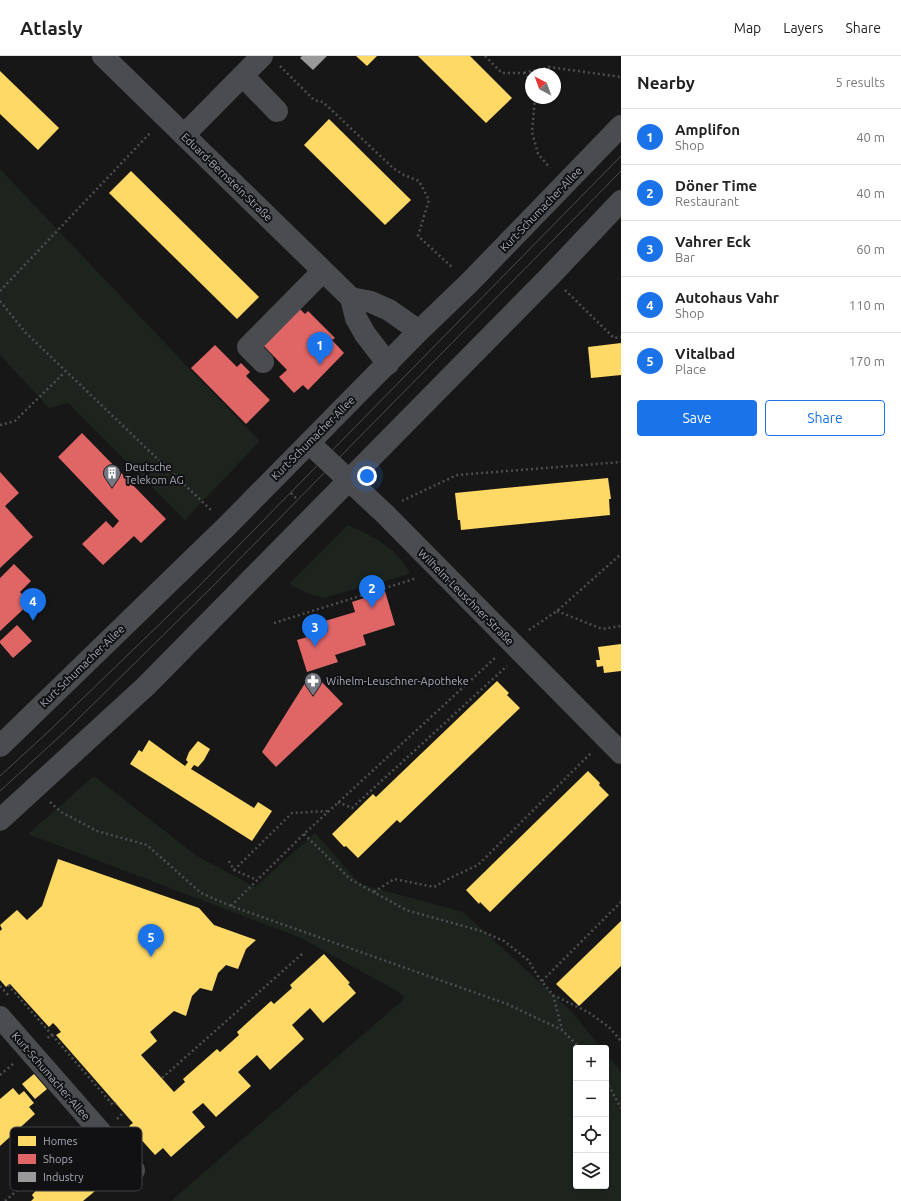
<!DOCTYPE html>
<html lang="en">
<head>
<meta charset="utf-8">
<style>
	body { margin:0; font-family:Ubuntu,sans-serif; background:#f6f6f6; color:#222 }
	.controls { position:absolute; right:12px; bottom:12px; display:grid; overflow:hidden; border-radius:4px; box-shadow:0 1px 3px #0004 }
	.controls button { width:36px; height:36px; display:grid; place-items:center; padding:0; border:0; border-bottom:1px solid #e0e0e0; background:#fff; color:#222; font:20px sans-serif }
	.compass { position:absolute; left:525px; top:12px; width:36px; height:36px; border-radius:50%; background:#fff; box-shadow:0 1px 3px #0004; rotate:319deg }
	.you { position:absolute; left:367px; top:420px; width:14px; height:14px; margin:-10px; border:3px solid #fff; border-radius:50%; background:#1a73e8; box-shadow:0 0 0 6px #1a73e833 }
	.badge { display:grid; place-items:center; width:26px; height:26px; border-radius:50%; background:#1a73e8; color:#fff; font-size:13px; font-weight:700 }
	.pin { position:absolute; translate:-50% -33px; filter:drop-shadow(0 1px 2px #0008) }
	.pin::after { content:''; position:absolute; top:21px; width:14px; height:12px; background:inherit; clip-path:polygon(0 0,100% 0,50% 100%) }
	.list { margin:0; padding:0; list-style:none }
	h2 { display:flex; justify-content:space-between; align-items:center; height:52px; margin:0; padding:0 16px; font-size:17px }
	h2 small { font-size:13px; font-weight:400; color:#767676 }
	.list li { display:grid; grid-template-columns:26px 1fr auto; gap:12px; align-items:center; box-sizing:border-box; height:56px; padding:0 16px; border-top:1px solid #e0e0e0 }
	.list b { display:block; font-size:15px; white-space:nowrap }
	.list p { margin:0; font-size:13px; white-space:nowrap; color:#767676 }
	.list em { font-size:13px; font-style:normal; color:#767676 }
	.actions { display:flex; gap:8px; padding:12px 16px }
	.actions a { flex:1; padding:9px 0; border:1px solid #1a73e8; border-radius:4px; text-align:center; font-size:14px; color:#1a73e8 }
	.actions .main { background:#1a73e8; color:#fff }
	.icon { flex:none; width:22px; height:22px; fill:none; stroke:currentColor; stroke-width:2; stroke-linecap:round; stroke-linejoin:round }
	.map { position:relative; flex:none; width:621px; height:1145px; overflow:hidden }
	header { display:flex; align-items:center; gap:24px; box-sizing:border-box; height:56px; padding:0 20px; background:#fff; border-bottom:1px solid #e0e0e0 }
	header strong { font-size:19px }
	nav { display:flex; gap:22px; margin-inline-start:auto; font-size:14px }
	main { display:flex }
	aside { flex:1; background:#fff }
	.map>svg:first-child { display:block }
</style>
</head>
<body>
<header>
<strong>Atlasly</strong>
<nav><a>Map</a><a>Layers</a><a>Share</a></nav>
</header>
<main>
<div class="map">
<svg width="621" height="1145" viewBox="0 0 621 1145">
	<rect width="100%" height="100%" fill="#171717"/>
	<!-- green -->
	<g fill="#1d241e">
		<polygon points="0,113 188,311 260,385 185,464 68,347 49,352 0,299"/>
		<path d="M348,469C372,479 399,494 410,518L323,542L305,536L289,528Z"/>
		<polygon points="94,720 197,800 255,831 315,777 360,828 463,856 572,956 601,992 576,992 576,1130 606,1130 606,998 621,1016 621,1145 171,1145 405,942 397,935 301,882 28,778"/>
	</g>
	<!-- homes -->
	<g fill="#ffd966">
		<polygon points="356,0 377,0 367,10"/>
		<polygon points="418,0 470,0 512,42 486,67"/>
		<polygon points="0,15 59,72 38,94 0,58"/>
		<polygon points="329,63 411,144 385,169 304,89"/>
		<polygon points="131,115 259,241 237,263 109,137"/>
		<polygon points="621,287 621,319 591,322 588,291"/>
		<polygon points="608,422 611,443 609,443 610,459 461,474 460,464 458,464 455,437"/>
		<polygon points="621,588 621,615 604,617 603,610 597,611 596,604 600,604 598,591"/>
		<polygon points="497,625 509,637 507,639 520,652 400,767 397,764 358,802 346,790 344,791 332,778 373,738 376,741"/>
		<polygon points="149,684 185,710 188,706 186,704 189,696 198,685 210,693 204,704 198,711 194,709 191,713 254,752 258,746 272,755 252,785 130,708 139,694 142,696"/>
		<polygon points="588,715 600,727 599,729 609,739 490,856 480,846 479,848 466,834"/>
		<polygon points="58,803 199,852 214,869 256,884 246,893 238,913 226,909 218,917 212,935 200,932 192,940 186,960 174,955 150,976 157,985 141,999 174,1036 185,1026 183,1023 217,993 220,996 239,979 237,976 271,945 274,948 292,932 290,929 324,898 350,927 348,928 356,937 323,967 310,952 292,969 304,983 270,1014 257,999 238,1016 251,1030 216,1061 203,1047 192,1056 205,1071 171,1101 163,1092 155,1099 129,1070 133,1067 56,979 61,976 57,971 53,967 49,971 10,928 6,931 0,924 0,875 2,873 0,869 17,854 27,864 42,850"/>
		<polygon points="621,865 621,910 579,950 556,928"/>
		<polygon points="34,1018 47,1033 35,1043 22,1028"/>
		<polygon points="13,1032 19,1039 24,1035 34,1047 29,1051 35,1058 0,1090 0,1043"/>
		<polygon points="77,1105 83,1112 89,1107 98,1118 93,1122 100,1131 83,1145 31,1145 34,1142 32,1139 39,1131 47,1125 50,1128"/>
	</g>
	<!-- shops -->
	<g fill="#e06666">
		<polygon points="300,253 305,258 308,255 335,282 332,284 344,297 308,334 303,329 294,337 279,321 287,314 263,289"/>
		<polygon points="215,289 237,311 241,307 250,316 246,320 270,344 246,368 191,312"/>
		<polygon points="82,377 166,463 141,487 134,480 103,509 82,488 106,465 113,472 119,465 58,401"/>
		<polygon points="0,416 19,437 5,450 33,481 0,512"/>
		<polygon points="14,508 31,525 20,536 30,547 0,575 0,522"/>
		<polygon points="385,535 395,569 363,579 366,589 335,599 338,606 307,616 297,584 328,575 325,565 355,556 352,546"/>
		<polygon points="17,569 32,585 13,602 0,587 0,585"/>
		<polygon points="316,620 343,648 276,711 262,696 307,624"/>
	</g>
	<!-- industry -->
	<polygon fill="#999" points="302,0 327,0 313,14 300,2"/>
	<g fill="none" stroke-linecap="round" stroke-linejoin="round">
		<!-- path -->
		<g stroke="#4d4e52" stroke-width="2.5" stroke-dasharray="2 3" stroke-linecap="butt">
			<polyline points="485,0 502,17 524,17 531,25"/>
			<polyline points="280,10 314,44 323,46 393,112 404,119 419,125 429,144 418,180 453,212"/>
			<polyline points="524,17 549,11 621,21"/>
			<polyline points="535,42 532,76 538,98 550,112"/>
			<polyline points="565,234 614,282 621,281"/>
			<polyline points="0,235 151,76"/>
			<polyline points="0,245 25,276 212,455"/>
			<polyline points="0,369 15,365 65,316"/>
			<polyline points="291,437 298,444"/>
			<polyline points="402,445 408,442 457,419 621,406"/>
			<polyline points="557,555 602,573 621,570"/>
			<polyline points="274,567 417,522"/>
			<polyline points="529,574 557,555 621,498"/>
			<polyline points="50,746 61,756 97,775 147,789 201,837 231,850 507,948 562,974 580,992"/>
			<polyline points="338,746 352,752 507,610"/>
			<polyline points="304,778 350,823 406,854 481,875 504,885 528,904 539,922 553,939 588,956 609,971 621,985"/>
			<polyline points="229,805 234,814 257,824"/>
			<polyline points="234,814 292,757 328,755"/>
			<polyline points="374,836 394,823 434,831 450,822 478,809 591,697"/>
			<polyline points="231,850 304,778 496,601"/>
			<polyline points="542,925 621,846"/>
			<polyline points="8,929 52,979 47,982"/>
			<polyline points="0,930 10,941"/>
			<polyline points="553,939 562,973"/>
			<polyline points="52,979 113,1049 116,1047"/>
			<polyline points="0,1019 13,1008"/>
			<polyline points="162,1022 302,898"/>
			<polyline points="606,1025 621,1052"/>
			<polyline points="117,1063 124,1056"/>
			<polyline points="5,1145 78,1082"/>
		</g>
		<!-- minor -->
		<g stroke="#4b4c50" stroke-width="22">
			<polyline points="103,0 351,242 371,246 389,254 419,275"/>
			<polyline points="243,20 277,55"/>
			<polyline points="184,79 262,0"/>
			<polyline points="351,242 356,262 365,278 388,308"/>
			<polyline points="263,306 248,291 323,215"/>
			<polyline points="309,387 385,458 621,697"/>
			<polyline points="0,690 227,470 419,275 469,227 621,70"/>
			<polyline points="0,764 146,630 551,219 621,145"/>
			<polyline points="0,961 134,1114"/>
		</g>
		<!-- tram -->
		<g stroke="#4b4c4f" stroke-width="1">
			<polyline points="0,720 49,675 198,531 621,100"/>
			<polyline points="0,735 71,670 213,530 621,115"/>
		</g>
	</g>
	<!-- icons -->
	<defs>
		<g id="building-pin" transform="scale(0.9)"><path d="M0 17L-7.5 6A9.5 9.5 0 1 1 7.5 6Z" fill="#757880" stroke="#111113"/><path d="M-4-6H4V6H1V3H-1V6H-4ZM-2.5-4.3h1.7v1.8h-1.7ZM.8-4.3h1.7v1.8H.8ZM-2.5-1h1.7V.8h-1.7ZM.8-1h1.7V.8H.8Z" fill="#fff"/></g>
		<g id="pharmacy-pin" transform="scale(0.9)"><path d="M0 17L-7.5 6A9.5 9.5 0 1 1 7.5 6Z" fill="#757880" stroke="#111113"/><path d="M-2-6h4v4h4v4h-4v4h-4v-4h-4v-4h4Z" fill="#fff"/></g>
	</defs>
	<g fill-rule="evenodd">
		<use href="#building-pin" x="112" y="417"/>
		<use href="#pharmacy-pin" x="313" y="625"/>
	</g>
	<g text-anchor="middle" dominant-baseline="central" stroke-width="4" stroke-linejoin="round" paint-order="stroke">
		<!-- street labels -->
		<g font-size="11" fill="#a8adb8" stroke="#111113">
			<text transform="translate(227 121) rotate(44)">Eduard-Bernstein-Straße</text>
			<text transform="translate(541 153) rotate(-46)">Kurt-Schumacher-Allee</text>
			<text transform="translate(313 382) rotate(-45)">Kurt-Schumacher-Allee</text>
			<text transform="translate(466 541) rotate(45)">Wilhelm-Leuschner-Straße</text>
			<text transform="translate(82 610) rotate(-44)">Kurt-Schumacher-Allee</text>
			<text transform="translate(51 1020) rotate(49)">Kurt-Schumacher-Allee</text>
		</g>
		<!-- poi labels -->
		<g font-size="11" fill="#a8adb8" stroke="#111113" text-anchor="start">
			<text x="125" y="411">Deutsche<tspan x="125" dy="13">Telekom AG</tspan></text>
			<text x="326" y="625">Wihelm-Leuschner-Apotheke</text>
		</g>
	</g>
	<!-- legend -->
	<rect x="10" y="1071" width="132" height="64" rx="6" fill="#111113" stroke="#3e4045" stroke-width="1"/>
	<rect x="18" y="1080" width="18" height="10" fill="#ffd966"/>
	<rect x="18" y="1098" width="18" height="10" fill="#e06666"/>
	<rect x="18" y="1116" width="18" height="10" fill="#999"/>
	<g font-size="11" fill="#a8adb8">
		<text x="43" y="1089">Homes</text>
		<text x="43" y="1107">Shops</text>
		<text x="43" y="1125">Industry</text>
	</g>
</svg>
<div class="controls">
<button>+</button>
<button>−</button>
<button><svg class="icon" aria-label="locate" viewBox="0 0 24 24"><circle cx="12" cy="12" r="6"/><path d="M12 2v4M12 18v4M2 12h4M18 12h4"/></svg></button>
<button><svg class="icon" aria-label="layers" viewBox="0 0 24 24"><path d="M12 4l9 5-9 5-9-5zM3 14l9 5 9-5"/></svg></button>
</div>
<svg class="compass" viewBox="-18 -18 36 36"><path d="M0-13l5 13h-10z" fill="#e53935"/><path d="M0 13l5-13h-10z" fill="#767676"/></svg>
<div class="you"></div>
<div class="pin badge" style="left:320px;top:309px">1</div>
<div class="pin badge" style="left:372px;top:552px">2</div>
<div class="pin badge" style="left:315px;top:591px">3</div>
<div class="pin badge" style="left:33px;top:565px">4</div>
<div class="pin badge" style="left:151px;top:901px">5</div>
</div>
<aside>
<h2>Nearby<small>5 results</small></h2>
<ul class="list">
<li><span class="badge">1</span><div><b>Amplifon</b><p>Shop</p></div><em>40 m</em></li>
<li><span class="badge">2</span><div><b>Döner Time</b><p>Restaurant</p></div><em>40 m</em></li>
<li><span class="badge">3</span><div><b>Vahrer Eck</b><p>Bar</p></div><em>60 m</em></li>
<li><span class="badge">4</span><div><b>Autohaus Vahr</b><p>Shop</p></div><em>110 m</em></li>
<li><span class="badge">5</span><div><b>Vitalbad</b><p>Place</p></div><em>170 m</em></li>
</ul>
<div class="actions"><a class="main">Save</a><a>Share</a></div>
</aside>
</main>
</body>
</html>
